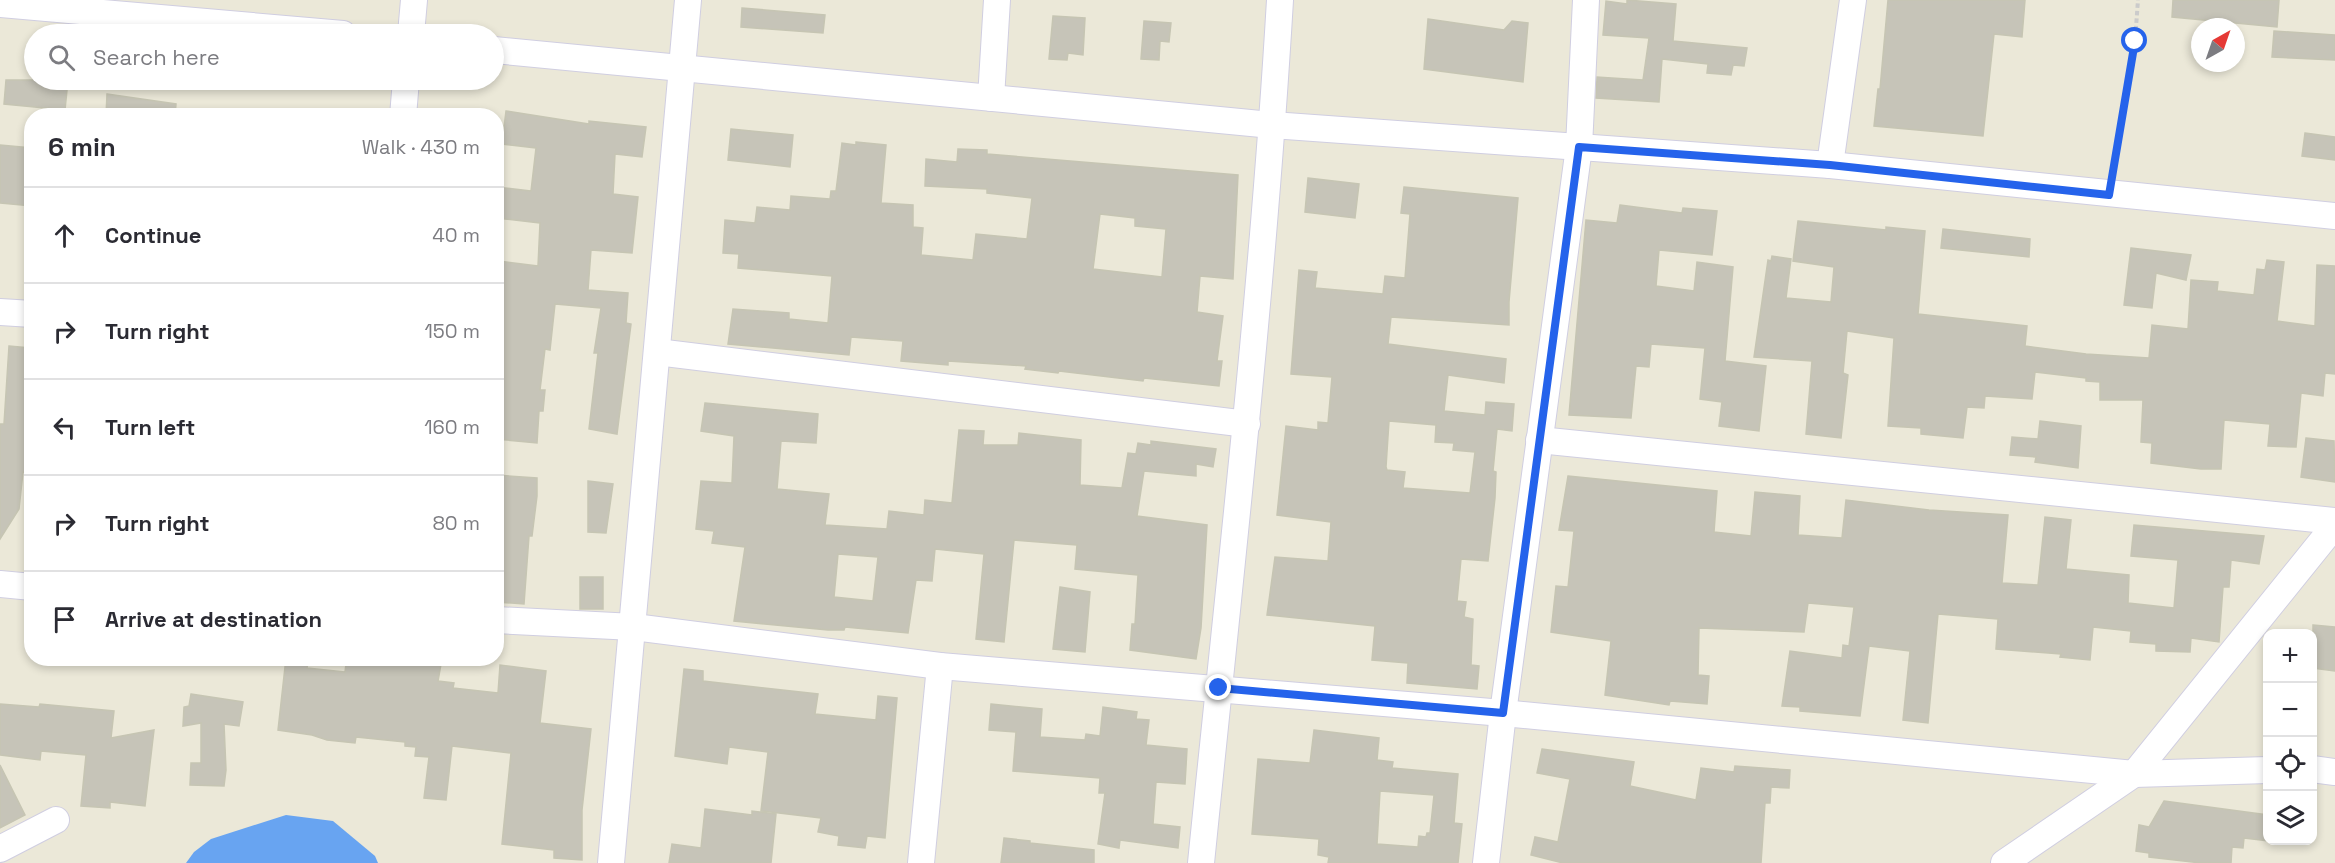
<!DOCTYPE html>
<html lang="en">
<head>
<meta charset="utf-8">
<style>
	body { margin:0; font-family:"Space Grotesk",sans-serif; background:#f2f2f3; color:#2b2b33 }
	.controls { position:absolute; right:18px; bottom:18px; display:grid; overflow:hidden; border-radius:12px; box-shadow:0 3px 9px #0003 }
	.controls button { width:54px; height:54px; display:grid; place-items:center; padding:0; border:0; border-bottom:2px solid #e1e1e2; background:#fff; color:#2b2b33; font:30px sans-serif }
	.compass { position:absolute; left:2191px; top:18px; width:54px; height:54px; border-radius:50%; background:#fff; box-shadow:0 3px 9px #0003; rotate:40deg }
	.stop { position:absolute; width:18px; height:18px; margin:-14px; border:4px solid #2563eb; border-radius:50%; background:#fff }
	.stop.end { background:#2563eb; border-color:#fff; box-shadow:0 2px 6px #0008 }
	.list { margin:0; padding:0; list-style:none }
	h2 { display:flex; justify-content:space-between; align-items:center; height:78px; margin:0; padding:0 24px; font-size:26px }
	h2 small { font-size:20px; font-weight:400; color:#7c7c81 }
	.list li { display:grid; grid-template-columns:39px 1fr auto; gap:18px; align-items:center; box-sizing:border-box; height:96px; padding:0 24px; border-top:2px solid #e1e1e2 }
	.list b { display:block; font-size:22px; white-space:nowrap }
	.list em { font-size:20px; font-style:normal; color:#7c7c81 }
	.icon { flex:none; width:33px; height:33px; fill:none; stroke:currentColor; stroke-width:2; stroke-linecap:round; stroke-linejoin:round }
	.map { position:relative; flex:none; width:2335px; height:863px; overflow:hidden }
	.search { position:absolute; background:#fff; box-shadow:0 3px 9px #0003; left:24px; top:24px; width:480px; height:66px; display:flex; align-items:center; gap:15px; box-sizing:border-box; padding:0 21px; border-radius:33px; color:#7c7c81; font-size:22px }
	.panel { position:absolute; background:#fff; box-shadow:0 3px 9px #0003; left:24px; top:108px; width:480px; height:558px; border-radius:24px }
	.map>svg:first-child { display:block }
</style>
</head>
<body>
<div class="map">
<svg width="2335" height="863" viewBox="0 0 2335 863">
	<rect width="100%" height="100%" fill="#ebe8d8"/>
	<!-- water -->
	<polygon fill="#68a4f1" points="286,815 333,821 375,856 378,863 186,863 194,852 211,839"/>
	<!-- building -->
	<g fill="#c6c4b8" stroke="#c6c5b3" stroke-width="1.5" fill-rule="evenodd">
		<polygon points="1627,0 1676,4 1673,41 1747,48 1744,66 1733,65 1731,75 1707,73 1708,64 1662,59 1659,102 1596,98 1597,77 1643,80 1649,38 1603,35 1606,1 1627,4"/>
		<polygon points="1888,0 2025,0 2022,37 1994,34 1983,136 1874,126 1878,89 1880,89"/>
		<polygon points="2173,0 2279,0 2277,27 2172,17"/>
		<polygon points="742,8 825,15 823,33 741,27"/>
		<polygon points="1053,16 1085,18 1083,55 1068,53 1067,60 1049,59"/>
		<polygon points="1428,19 1504,30 1512,21 1528,23 1523,82 1424,69"/>
		<polygon points="1144,21 1171,23 1169,42 1160,41 1159,60 1141,59"/>
		<polygon points="2274,31 2335,35 2335,60 2272,57"/>
		<polygon points="6,80 68,80 65,110 4,104"/>
		<polygon points="107,94 176,104 175,116 106,116"/>
		<polygon points="506,111 589,124 589,121 646,127 642,157 615,154 613,194 638,197 632,253 591,250 588,290 628,293 626,323 631,324 617,434 589,429 598,353 594,353 601,308 555,304 550,350 545,349 540,390 545,390 543,411 539,411 537,443 496,439 496,281 499,261 538,266 540,223 496,218 496,187 531,191 536,148 502,144"/>
		<polygon points="731,129 793,135 790,167 728,160"/>
		<polygon points="2305,133 2335,137 2335,160 2302,156"/>
		<path d="M856,142L886,145L881,203L913,205V227L923,228L921,255L973,260L976,234L1027,239L1032,198L987,193V189L925,186L926,159L957,162L958,149L987,150V154L1238,175L1233,279L1200,276L1197,312L1223,316L1217,361H1222L1219,386L1144,378L1143,381L1059,371L1058,373L1025,369L1026,366L948,361V365L901,361L903,341L851,337L849,355L728,344L733,309L789,313V319L828,323L832,276L738,268L739,254L723,253L725,220L755,223L757,207L790,210L791,196L830,199L831,191H836L842,143L856,145ZM1100,214L1135,218V226L1166,229L1162,277L1093,269Z"/>
		<polygon points="0,145 32,148 32,206 0,203"/>
		<polygon points="1308,178 1359,184 1355,218 1305,212"/>
		<path d="M1404,187L1518,198L1509,302V325L1391,317L1388,344L1506,359L1504,383L1448,375L1444,411L1485,415L1486,402L1514,404L1512,431L1497,429L1493,471L1496,472L1495,498L1488,561L1461,559L1457,601L1466,602L1464,617L1473,619L1471,665L1479,666L1477,689L1407,683L1408,663L1372,660L1375,626L1267,615L1275,557L1328,561L1331,522L1277,515L1286,426L1318,430V422L1328,423L1332,377L1291,374L1299,270L1317,272L1315,288L1383,294L1385,276L1405,278L1410,214L1401,213ZM1389,421L1436,425L1435,442L1454,443L1453,450L1475,452L1470,493L1403,488L1405,472L1387,470L1386,467Z"/>
		<polygon points="1620,205 1682,213 1683,208 1717,211 1712,255 1659,250 1656,286 1694,291 1697,262 1733,267 1725,361 1766,366 1759,431 1719,426 1722,402 1700,399 1705,348 1651,344 1649,367 1636,366 1631,418 1569,415 1586,220 1617,223"/>
		<polygon points="1798,221 1886,230 1886,227 1925,231 1918,314 2027,326 2025,346 2086,354 2149,358 2152,325 2188,329 2191,280 2218,282 2217,291 2254,295 2257,269 2265,270 2267,260 2284,262 2277,321 2315,326 2317,265 2335,266 2335,374 2325,373 2323,396 2301,393 2296,447 2268,446 2270,424 2224,420 2221,469 2201,469 2151,463 2152,443 2141,442 2143,400 2100,400 2100,382 2086,381 2086,378 2035,372 2032,399 1985,396 1984,408 1967,407 1963,438 1921,434 1921,428 1888,426 1894,338 1847,331 1843,373 1848,375 1841,438 1806,434 1812,361 1754,357 1768,260 1771,261 1772,256 1791,259 1786,298 1831,302 1834,267 1793,261"/>
		<polygon points="1943,229 2030,239 2029,257 1941,248"/>
		<polygon points="2131,248 2191,255 2186,280 2156,273 2152,308 2124,305"/>
		<polygon points="9,346 30,348 25,427 32,427 32,473 23,472 19,509 0,539 0,424 4,424"/>
		<path d="M705,403L818,414L816,443L781,441L777,489L829,494L825,525L887,529L889,511L924,515L925,500L952,503L959,430L984,431L983,445H1018L1019,433L1081,440L1080,485L1122,488L1128,453L1136,454L1138,443L1151,445V441L1216,449L1213,467L1196,464V476L1144,471L1137,516L1207,525L1201,628L1196,659L1130,650L1132,624H1135L1138,575L1075,569L1077,545L1014,540L1004,642L976,639L984,554L935,549L932,581L916,580L908,633L845,627L844,630H828L734,621L745,547L712,543L714,531L696,529L701,481L732,483L734,436L701,431ZM838,554L878,557L873,601L834,597Z"/>
		<polygon points="2040,421 2081,426 2078,468 2035,462 2036,457 2010,455 2012,437 2038,439"/>
		<polygon points="2306,438 2334,441 2335,482 2301,477"/>
		<polygon points="496,475 537,478 537,496 532,536 529,536 524,604 496,602 501,528 496,528"/>
		<polygon points="1568,476 1717,491 1714,532 1751,536 1755,492 1800,496 1798,535 1842,538 1846,500 1929,510 2008,515 2002,583 2038,585 2045,517 2071,520 2066,569 2129,575 2128,603 2174,608 2178,560 2131,556 2134,525 2264,536 2259,564 2231,560 2229,587 2223,587 2219,642 2191,638 2190,652 2156,651 2156,644 2130,642 2131,631 2093,627 2090,660 2060,657 2061,654 1996,649 1998,619 1938,614 1928,723 1903,720 1910,651 1869,646 1860,716 1800,711 1800,707 1782,706 1790,651 1842,658 1843,645 1849,646 1854,607 1808,603 1804,632 1699,628 1698,675 1709,676 1707,704 1670,701 1669,705 1605,695 1611,641 1551,632 1556,586 1568,587 1574,531 1559,530"/>
		<polygon points="588,481 613,484 606,533 588,532"/>
		<rect x="580" y="577" width="23" height="32"/>
		<polygon points="1060,587 1090,592 1085,652 1053,649"/>
		<polygon points="2313,625 2335,627 2335,671 2313,668"/>
		<polygon points="286,658 309,658 307,668 345,672 346,664 355,665 356,658 406,658 441,664 438,681 454,683 453,688 498,693 500,665 546,671 540,723 591,729 582,810 582,860 554,858 554,850 502,844 511,753 452,746 446,800 424,798 429,757 415,756 416,747 405,746 405,742 356,737 355,743 327,740 312,735 278,730"/>
		<polygon points="684,669 703,671 703,681 818,694 815,714 876,720 878,696 897,698 885,838 867,836 865,848 838,845 839,836 818,832 821,818 761,811 768,752 729,747 727,764 675,756"/>
		<polygon points="191,694 243,702 239,726 224,724 226,770 224,786 190,785 191,763 201,763 201,723 183,726 184,707 189,706"/>
		<polygon points="0,704 39,707 40,704 114,711 111,738 154,730 145,806 110,802 110,808 81,806 86,755 41,751 40,760 0,755"/>
		<polygon points="991,704 1042,709 1040,737 1085,740 1086,734 1100,736 1103,707 1137,712 1136,719 1149,720 1146,745 1187,749 1185,784 1156,782 1153,824 1180,827 1178,848 1120,840 1119,848 1098,844 1105,793 1099,793 1100,778 1013,771 1016,732 989,730"/>
		<path d="M1314,730L1379,738L1377,760L1393,762L1392,768L1458,774L1454,823L1462,824L1458,863H1328L1329,857L1318,855L1319,839L1252,834L1258,759L1310,763ZM1380,791L1434,795L1430,833H1427L1426,837L1419,836L1418,847L1377,844Z"/>
		<polygon points="1542,749 1634,762 1630,786 1696,800 1701,768 1734,772 1735,766 1790,770 1789,788 1771,787 1770,803 1765,803 1761,863 1563,863 1531,855 1535,837 1558,842 1570,779 1537,773"/>
		<polygon points="0,765 25,815 0,828"/>
		<polygon points="2164,801 2268,815 2268,841 2244,838 2243,848 2232,847 2231,863 2201,863 2149,857 2149,853 2136,851 2139,825 2149,827"/>
		<polygon points="705,809 752,815 752,811 776,814 771,863 669,863 672,844 701,848"/>
		<polygon points="1004,838 1030,841 1030,843 1094,850 1094,863 1001,863"/>
	</g>
	<g fill="none" stroke-linecap="round" stroke-linejoin="round">
		<!-- minor casing -->
		<g stroke="#d0cee1" stroke-width="28">
			<g id="minor">
				<polyline points="0,4 343,34"/>
				<polyline points="411,34 414,0"/>
				<polyline points="494,50 1272,125 1830,165 2335,216"/>
				<polyline points="991,98 997,0"/>
				<polyline points="403,116 406,80"/>
				<polyline points="1830,165 1853,0"/>
				<polyline points="0,312 32,314"/>
				<polyline points="657,352 1247,424"/>
				<polyline points="1539,440 2335,521"/>
				<polyline points="0,584 32,587"/>
				<polyline points="496,620 634,627 940,666 1503,713 2134,774 2268,770"/>
				<polyline points="2312,769 2335,772"/>
				<polyline points="0,849 56,820"/>
				<polyline points="611,863 688,0"/>
				<polyline points="921,863 940,666"/>
				<path d="M1201,863C1230,575 1263,289 1280,0"/>
				<polyline points="1486,863 1503,713 1579,147 1586,0"/>
				<polyline points="2004,863 2134,774 2335,525"/>
			</g>
		</g>
		<!-- path -->
		<polyline stroke="#cbcbcb" stroke-width="4" stroke-dasharray="4.5 3" stroke-linecap="butt" points="2113,171 2135,41 2138,0"/>
		<!-- minor -->
		<use href="#minor" stroke="#fff" stroke-width="26"/>
	</g>
	<g fill="none" stroke-linecap="round" stroke-linejoin="round">
		<!-- route -->
		<polyline stroke="#2563eb" stroke-width="8" points="1219,688 1503,713 1579,147 1830,165 2109,195 2135,41"/>
	</g>
</svg>
<div class="controls">
<button>+</button>
<button>−</button>
<button><svg class="icon" aria-label="locate" viewBox="0 0 24 24"><circle cx="12" cy="12" r="6"/><path d="M12 2v4M12 18v4M2 12h4M18 12h4"/></svg></button>
<button><svg class="icon" aria-label="layers" viewBox="0 0 24 24"><path d="M12 4l9 5-9 5-9-5zM3 14l9 5 9-5"/></svg></button>
</div>
<svg class="compass" viewBox="-18 -18 36 36"><path d="M0-13l5 13h-10z" fill="#e53935"/><path d="M0 13l5-13h-10z" fill="#7c7c81"/></svg>
<div class="stop" style="left:2135px;top:41px"></div>
<div class="stop end" style="left:1219px;top:688px"></div>
<div class="search"><svg class="icon" aria-label="search" viewBox="0 0 24 24"><circle cx="10" cy="10" r="6"/><path d="M15 15l6 6"/></svg>Search here</div>
<section class="panel">
<h2>6 min<small>Walk · 430 m</small></h2>
<ul class="list">
<li><svg class="icon" aria-label="ahead" viewBox="0 0 24 24"><path d="M12 20V5M6 11l6-6 6 6"/></svg><div><b>Continue</b></div><em>40 m</em></li>
<li><svg class="icon" aria-label="right" viewBox="0 0 24 24"><path d="M7 20v-9h11M14 6l5 5-5 5"/></svg><div><b>Turn right</b></div><em>150 m</em></li>
<li><svg class="icon" aria-label="left" viewBox="0 0 24 24"><path d="M17 20v-9H6M10 6l-5 5 5 5"/></svg><div><b>Turn left</b></div><em>160 m</em></li>
<li><svg class="icon" aria-label="right" viewBox="0 0 24 24"><path d="M7 20v-9h11M14 6l5 5-5 5"/></svg><div><b>Turn right</b></div><em>80 m</em></li>
<li><svg class="icon" aria-label="arrive" viewBox="0 0 24 24"><path d="M6 21V4h12l-3 4 3 4H6"/></svg><div><b>Arrive at destination</b></div></li>
</ul>
</section>
</div>
</body>
</html>
